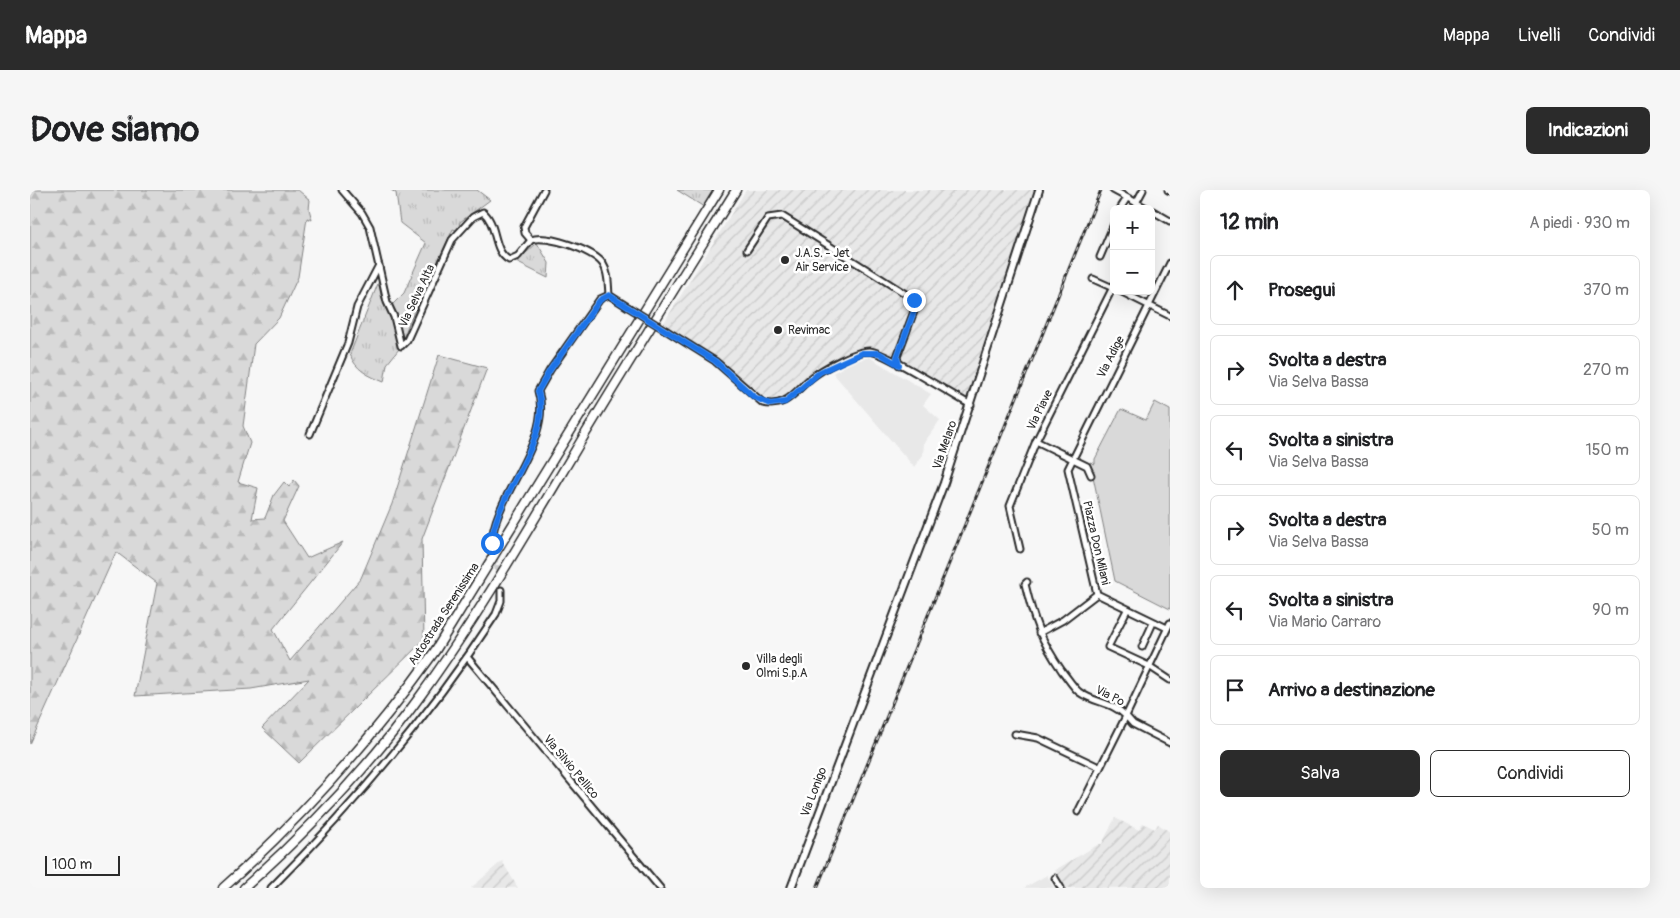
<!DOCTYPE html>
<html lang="it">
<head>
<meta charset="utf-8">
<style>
	body { margin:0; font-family:Pangolin,sans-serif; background:#f6f6f6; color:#202124 }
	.controls { position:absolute; right:15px; top:15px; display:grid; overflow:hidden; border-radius:8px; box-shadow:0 5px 20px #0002 }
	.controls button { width:45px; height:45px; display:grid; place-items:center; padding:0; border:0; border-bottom:1px solid #e0e0e0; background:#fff; color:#202124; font:25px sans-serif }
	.scale { position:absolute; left:15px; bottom:12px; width:75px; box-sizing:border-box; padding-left:5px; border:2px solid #2b2b2b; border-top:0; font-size:14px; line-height:18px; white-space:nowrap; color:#2b2b2b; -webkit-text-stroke:4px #fff; paint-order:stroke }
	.stop { position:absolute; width:15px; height:15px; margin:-11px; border:4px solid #1a73e8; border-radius:50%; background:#fff }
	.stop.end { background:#1a73e8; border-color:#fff; box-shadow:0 1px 5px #0008 }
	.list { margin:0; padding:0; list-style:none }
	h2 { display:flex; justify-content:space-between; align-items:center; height:65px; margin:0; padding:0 20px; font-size:21px }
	h2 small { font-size:16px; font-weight:400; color:#757577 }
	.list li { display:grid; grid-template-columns:32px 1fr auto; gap:15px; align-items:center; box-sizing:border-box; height:70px; margin:0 10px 10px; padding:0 10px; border:1px solid #e0e0e0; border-radius:8px }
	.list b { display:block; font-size:19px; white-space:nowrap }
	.list p { margin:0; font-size:16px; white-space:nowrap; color:#757577 }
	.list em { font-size:16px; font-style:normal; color:#757577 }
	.actions { display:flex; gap:10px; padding:15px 20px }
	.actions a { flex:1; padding:11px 0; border:1px solid #2b2b2b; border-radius:8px; text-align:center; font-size:18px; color:#2b2b2b }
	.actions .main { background:#2b2b2b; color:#fff }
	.icon { flex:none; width:28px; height:28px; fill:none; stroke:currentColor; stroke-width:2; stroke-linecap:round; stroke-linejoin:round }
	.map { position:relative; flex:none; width:1140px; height:698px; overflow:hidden; border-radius:8px }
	header { display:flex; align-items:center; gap:30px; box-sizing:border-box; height:70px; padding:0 25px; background:#2b2b2b; color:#fff }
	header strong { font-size:24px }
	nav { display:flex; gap:28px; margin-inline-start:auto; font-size:18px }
	.intro { display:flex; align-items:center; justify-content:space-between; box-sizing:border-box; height:120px; padding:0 30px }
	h1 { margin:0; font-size:35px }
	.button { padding:12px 22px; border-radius:8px; background:#2b2b2b; color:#fff; font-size:18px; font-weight:700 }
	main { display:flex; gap:30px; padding:0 30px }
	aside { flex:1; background:#fff; border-radius:8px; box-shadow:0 5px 20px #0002 }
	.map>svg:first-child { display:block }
</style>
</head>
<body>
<header>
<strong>Mappa</strong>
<nav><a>Mappa</a><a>Livelli</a><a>Condividi</a></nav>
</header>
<div class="intro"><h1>Dove siamo</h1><a class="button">Indicazioni</a></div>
<main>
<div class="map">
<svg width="1140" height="698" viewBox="0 0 1140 698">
	<defs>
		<pattern id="industrial-furrows" width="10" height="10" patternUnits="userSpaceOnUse" patternTransform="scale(1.25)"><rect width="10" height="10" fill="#e8e8e8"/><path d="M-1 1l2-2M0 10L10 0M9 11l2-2" fill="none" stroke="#c7c7c7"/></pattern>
		<pattern id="grass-tufts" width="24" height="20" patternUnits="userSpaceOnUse" patternTransform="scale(1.25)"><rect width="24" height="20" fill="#d9d9d9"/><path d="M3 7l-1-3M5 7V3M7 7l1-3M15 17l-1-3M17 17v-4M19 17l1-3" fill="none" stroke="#bababa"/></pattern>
		<pattern id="forest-firs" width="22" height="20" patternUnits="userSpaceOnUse" patternTransform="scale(1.25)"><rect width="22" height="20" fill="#d9d9d9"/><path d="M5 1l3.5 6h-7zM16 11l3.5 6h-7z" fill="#bababa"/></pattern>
	</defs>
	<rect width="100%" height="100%" fill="#f7f7f7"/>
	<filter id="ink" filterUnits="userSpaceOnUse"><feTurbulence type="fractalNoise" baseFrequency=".02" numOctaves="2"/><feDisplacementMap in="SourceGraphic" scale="10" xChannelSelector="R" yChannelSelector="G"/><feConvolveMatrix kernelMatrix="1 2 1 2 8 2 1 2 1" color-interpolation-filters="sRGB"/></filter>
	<g filter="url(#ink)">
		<!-- built -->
		<g fill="#e8e8e8">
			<polygon points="839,167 901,204 893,215 910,230 894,253 893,265 884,277 803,183 821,173"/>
			<polygon points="1017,685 1024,698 994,698"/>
		</g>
		<!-- industrial -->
		<g fill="url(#industrial-furrows)">
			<polygon points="716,0 1010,0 941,211 896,188 865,168 837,159 785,178 761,203 741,211 721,199 682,166 632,136"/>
			<polygon points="1085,628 1109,640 1113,633 1125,639 1128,634 1140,642 1140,698 1035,698 1025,680 1069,654 1072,654"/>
			<polygon points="472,671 488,698 441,698"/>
		</g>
		<!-- grass -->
		<g fill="url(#grass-tufts)" stroke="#828282">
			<path d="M361,0H447L460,10L430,32L428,41L423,39L379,133L369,159L357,174L354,192C339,186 325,180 320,164L349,91L351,106L357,120L374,103L396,53L370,33L366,3Z"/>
			<polygon points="647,0 685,0 674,17"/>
			<polygon points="507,53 519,73 518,88 486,72"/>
		</g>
		<!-- forest -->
		<polygon fill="url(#forest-firs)" stroke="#828282" points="0,0 268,0 280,10 279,19 282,30 277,28 268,87 249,128 224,154 213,236 220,253 208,292 228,298 222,329 235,328 244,305 254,292 259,297 264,290 269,296 253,331 277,368 313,352 243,439 260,471 331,388 362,314 409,165 457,178 392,349 394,450 269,573 232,538 279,489 221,499 105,506 127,393 86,362 0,554"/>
		<!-- green -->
		<polygon fill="#d9d9d9" stroke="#828282" points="1125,212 1140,220 1140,419 1085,391 1060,272 1065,274 1065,269 1091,219 1116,230"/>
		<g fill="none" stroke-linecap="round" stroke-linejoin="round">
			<!-- minor-tunnel -->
			<polyline stroke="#cecece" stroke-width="5" stroke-dasharray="5 2.5" stroke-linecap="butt" points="462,353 471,400"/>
			<!-- minor casing -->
			<g stroke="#2b2b2b" stroke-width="9">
				<g id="minor">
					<path d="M312,0L332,23L340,37L357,112L364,127L371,156L377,150L422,50L443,27L453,22C468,34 462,61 479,70L488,66L501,50"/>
					<path d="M514,0L494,37L495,43L501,50C516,44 564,60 573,74C579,83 578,95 579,105L598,117"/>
					<polyline points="1083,0 1118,19"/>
					<polyline points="1138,0 1140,1"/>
					<polyline points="1106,13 1113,0"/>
					<polyline points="1090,19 1097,8"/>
					<polyline points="1121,20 1140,31"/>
					<polyline points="717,60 738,28 752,26 882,108 886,116 867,167 869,175"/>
					<polyline points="1070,67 1084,34"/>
					<polyline points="1063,89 1083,98"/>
					<polyline points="1090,101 1140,126"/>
					<path d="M637,141L685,171L733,213C757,218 764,202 781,188C792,179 825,161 839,161C856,162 922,205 941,215"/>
					<polyline points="280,244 318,153 327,117 349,75"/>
					<polyline points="1006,251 1057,276 1061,285"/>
					<path d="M462,353C463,306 524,250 508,201L520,180L570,109L579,105"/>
					<polyline points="990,359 980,316 1006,251 1084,95"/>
					<path d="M997,392L995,394C1004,431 1010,449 1032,481C1037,487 1043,497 1049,502C1064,513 1083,512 1096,526L1048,622"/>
					<polyline points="1097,420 1078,457 1119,476 1140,490"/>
					<polyline points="1140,433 1096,526 1103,534 1140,553"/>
					<polyline points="1137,438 1067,404 1038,279 1140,73"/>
					<polyline points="1009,443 1033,430 1067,404"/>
					<polyline points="1112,457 1123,433"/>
					<polyline points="438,468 630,698"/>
					<polyline points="985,544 1008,548 1069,577"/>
					<polyline points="1025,688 1031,698"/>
					<path d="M241,698C325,614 401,524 466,424L471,411V400"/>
				</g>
			</g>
			<!-- major casing -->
			<g stroke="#2b2b2b" stroke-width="10">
				<polyline id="major" points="761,698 914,293 1009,0"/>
			</g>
			<!-- highway casing -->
			<g stroke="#2b2b2b" stroke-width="11">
				<g id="highway">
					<path d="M193,698C273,627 343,548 405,461L689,0"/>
					<path d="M214,698C279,640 340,576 391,505C451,422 502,333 554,246C604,163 655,82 706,0"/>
				</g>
			</g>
			<!-- minor -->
			<use href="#minor" stroke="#fff" stroke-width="5"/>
			<!-- major -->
			<use href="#major" stroke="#fff" stroke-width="6"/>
			<!-- highway -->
			<use href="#highway" stroke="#fff" stroke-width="8"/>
			<!-- rail casing -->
			<g stroke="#2b2b2b" stroke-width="3">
				<polyline id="rail" points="787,698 1071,0"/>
			</g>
			<!-- rail -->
			<use href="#rail" stroke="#fff" stroke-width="1" stroke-dasharray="4" stroke-linecap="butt"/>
			<!-- minor-bridge casing -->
			<g stroke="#2b2b2b" stroke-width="9" stroke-linecap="butt">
				<polyline id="minor-bridge" points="598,117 637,141"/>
			</g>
			<!-- minor-bridge -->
			<use href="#minor-bridge" stroke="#fff" stroke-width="5"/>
		</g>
	</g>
	<g fill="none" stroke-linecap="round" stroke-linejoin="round" filter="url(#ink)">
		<!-- route -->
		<path stroke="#1a73e8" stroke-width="6" d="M462,353C463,306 524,250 508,201L520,180L570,110L579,105L588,111L685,171L724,207L740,214L755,212L790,182L832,163H849L869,175L867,167L886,116L884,110"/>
	</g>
	<!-- markers -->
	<g fill="#2b2b2b" stroke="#fff" stroke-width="2">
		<circle cx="755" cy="70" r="5"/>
		<circle cx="748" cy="140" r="5"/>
		<circle cx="716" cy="476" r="5"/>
	</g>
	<g text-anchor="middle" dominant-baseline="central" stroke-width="5" stroke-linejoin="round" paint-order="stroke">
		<!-- poi labels -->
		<g font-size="12" fill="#2b2b2b" stroke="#fff" text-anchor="start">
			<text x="765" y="63">J.A.S. - Jet<tspan x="765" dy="14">Air Service</tspan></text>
			<text x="758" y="140">Revimac</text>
			<text x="726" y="469">Villa degli<tspan x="726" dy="14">Olmi S.p.A</tspan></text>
		</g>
		<!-- street labels -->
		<g font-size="12" fill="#2b2b2b" stroke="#fff">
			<text transform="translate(387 106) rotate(-65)">Via Selva Alta</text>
			<text transform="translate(1081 167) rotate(-63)">Via Adige</text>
			<text transform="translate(1010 220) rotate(-64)">Via Piave</text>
			<text transform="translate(915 255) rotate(-71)">Via Melaro</text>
			<text transform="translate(1066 353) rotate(77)">Piazza Don Milani</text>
			<text transform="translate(414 424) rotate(-57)">Autostrada Serenissima</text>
			<text transform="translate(1080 506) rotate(27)">Via Po</text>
			<text transform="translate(541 577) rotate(50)">Via Silvio Pellico</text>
			<text transform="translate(784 602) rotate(-69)">Via Lonigo</text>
		</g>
	</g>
</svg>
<div class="controls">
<button>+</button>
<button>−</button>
</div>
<div class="scale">100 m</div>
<div class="stop" style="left:462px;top:353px"></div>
<div class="stop end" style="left:884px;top:110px"></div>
</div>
<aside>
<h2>12 min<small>A piedi · 930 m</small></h2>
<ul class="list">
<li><svg class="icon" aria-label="ahead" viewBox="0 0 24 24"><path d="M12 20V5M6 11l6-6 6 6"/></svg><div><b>Prosegui</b></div><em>370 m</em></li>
<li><svg class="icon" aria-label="right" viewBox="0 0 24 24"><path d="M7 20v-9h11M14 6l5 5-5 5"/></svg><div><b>Svolta a destra</b><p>Via Selva Bassa</p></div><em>270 m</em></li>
<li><svg class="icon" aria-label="left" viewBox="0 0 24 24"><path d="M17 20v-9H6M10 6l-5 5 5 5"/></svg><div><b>Svolta a sinistra</b><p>Via Selva Bassa</p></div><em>150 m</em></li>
<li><svg class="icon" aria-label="right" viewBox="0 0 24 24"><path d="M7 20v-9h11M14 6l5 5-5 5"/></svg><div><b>Svolta a destra</b><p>Via Selva Bassa</p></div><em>50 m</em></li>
<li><svg class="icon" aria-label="left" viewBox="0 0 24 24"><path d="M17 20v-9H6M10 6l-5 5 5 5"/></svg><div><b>Svolta a sinistra</b><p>Via Mario Carraro</p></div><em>90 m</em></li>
<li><svg class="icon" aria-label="arrive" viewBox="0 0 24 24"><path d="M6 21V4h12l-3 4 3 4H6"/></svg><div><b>Arrivo a destinazione</b></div></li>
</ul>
<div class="actions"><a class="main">Salva</a><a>Condividi</a></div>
</aside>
</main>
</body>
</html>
